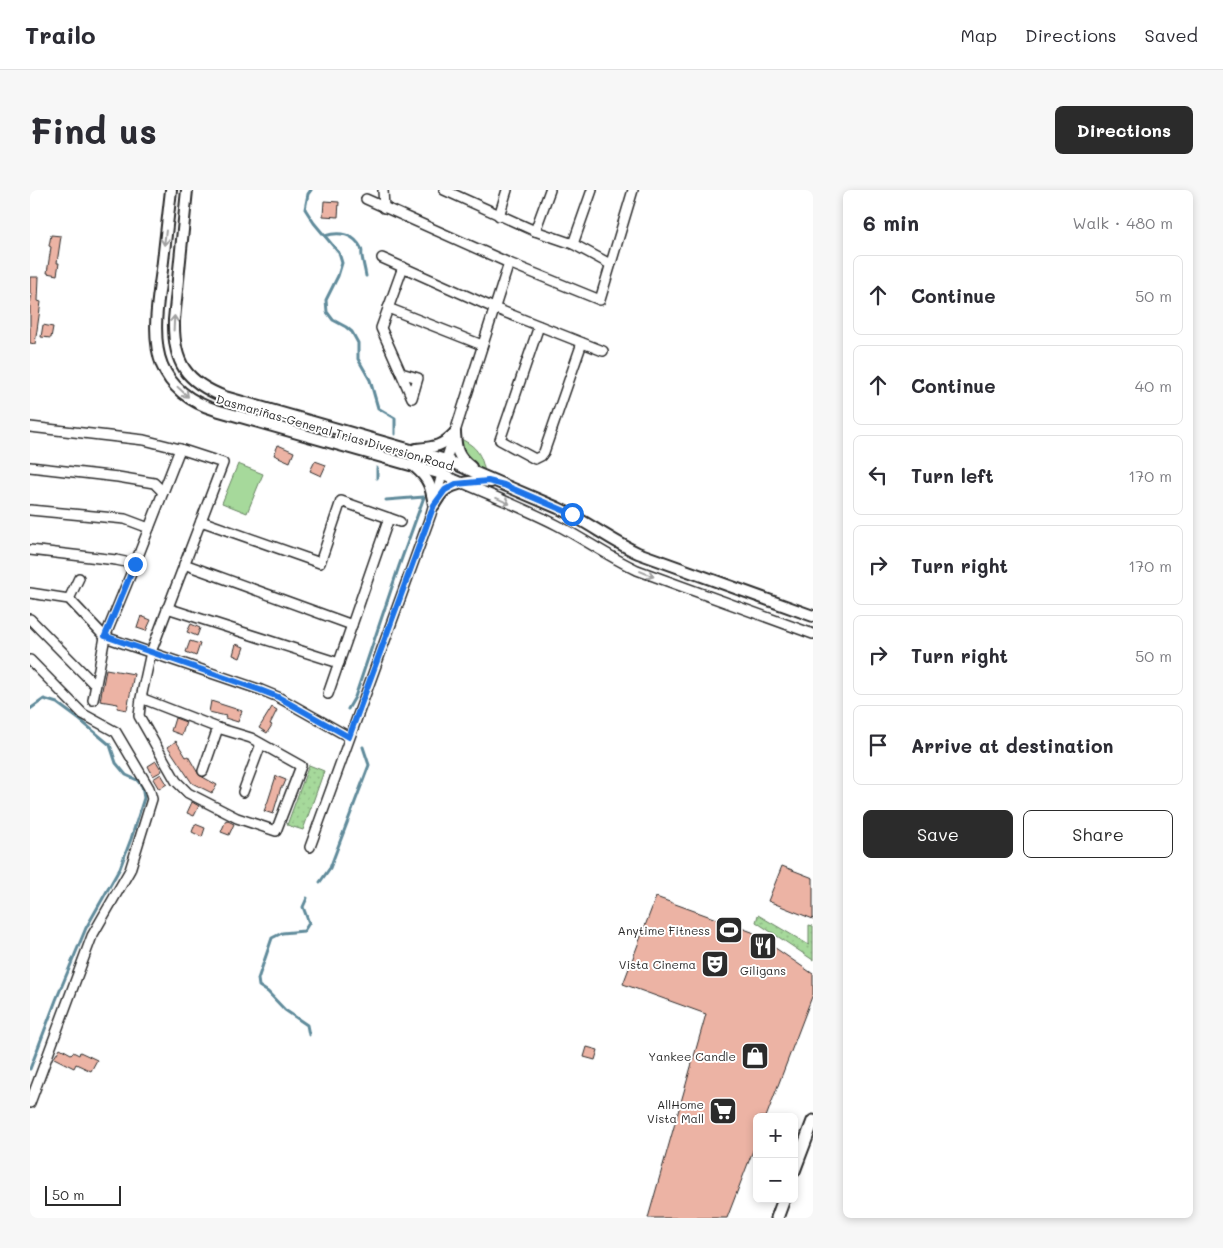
<!DOCTYPE html>
<html lang="en">
<head>
<meta charset="utf-8">
<style>
	body { margin:0; font-family:Mali,sans-serif; background:#f7f7f7; color:#2b2b33 }
	.controls { position:absolute; right:15px; bottom:15px; display:grid; overflow:hidden; border-radius:8px; box-shadow:0 2px 8px #0003 }
	.controls button { width:45px; height:45px; display:grid; place-items:center; padding:0; border:0; border-bottom:1px solid #e1e1e2; background:#fff; color:#2b2b33; font:25px sans-serif }
	.scale { position:absolute; left:15px; bottom:12px; width:76px; box-sizing:border-box; padding-left:5px; border:2px solid #2b2b2b; border-top:0; font-size:14px; line-height:18px; white-space:nowrap; color:#2b2b2b; -webkit-text-stroke:4px #fff; paint-order:stroke }
	.stop { position:absolute; width:15px; height:15px; margin:-11px; border:4px solid #1a73e8; border-radius:50%; background:#fff }
	.stop.end { background:#1a73e8; border-color:#fff; box-shadow:0 1px 5px #0008 }
	.list { margin:0; padding:0; list-style:none }
	h2 { display:flex; justify-content:space-between; align-items:center; height:65px; margin:0; padding:0 20px; font-size:21px }
	h2 small { font-size:16px; font-weight:400; color:#7c7c81 }
	.list li { display:grid; grid-template-columns:32px 1fr auto; gap:15px; align-items:center; box-sizing:border-box; height:80px; margin:0 10px 10px; padding:0 10px; border:1px solid #e1e1e2; border-radius:8px }
	.list b { display:block; font-size:19px; white-space:nowrap }
	.list em { font-size:16px; font-style:normal; color:#7c7c81 }
	.actions { display:flex; gap:10px; padding:15px 20px }
	.actions a { flex:1; padding:11px 0; border:1px solid #2b2b2b; border-radius:8px; text-align:center; font-size:18px; color:#2b2b2b }
	.actions .main { background:#2b2b2b; color:#fff }
	.icon { flex:none; width:28px; height:28px; fill:none; stroke:currentColor; stroke-width:2; stroke-linecap:round; stroke-linejoin:round }
	.map { position:relative; flex:none; width:783px; height:1028px; overflow:hidden; border-radius:8px }
	header { display:flex; align-items:center; gap:30px; box-sizing:border-box; height:70px; padding:0 25px; background:#fff; border-bottom:1px solid #e1e1e2 }
	header strong { font-size:24px }
	nav { display:flex; gap:28px; margin-inline-start:auto; font-size:18px }
	.intro { display:flex; align-items:center; justify-content:space-between; box-sizing:border-box; height:120px; padding:0 30px }
	h1 { margin:0; font-size:35px }
	.button { padding:12px 22px; border-radius:8px; background:#2b2b2b; color:#fff; font-size:18px; font-weight:700 }
	main { display:flex; gap:30px; padding:0 30px }
	aside { flex:1; background:#fff; border-radius:8px; box-shadow:0 2px 8px #0003 }
	.map>svg:first-child { display:block }
</style>
</head>
<body>
<header>
<strong>Trailo</strong>
<nav><a>Map</a><a>Directions</a><a>Saved</a></nav>
</header>
<div class="intro"><h1>Find us</h1><a class="button">Directions</a></div>
<main>
<div class="map">
<svg width="783" height="1028" viewBox="0 0 783 1028">
	<defs>
		<pattern id="park-dots" width="8" height="8" patternUnits="userSpaceOnUse" patternTransform="scale(1.25)"><rect width="8" height="8" fill="#a6d99b"/><path d="M2 2h.1M6 6h.1" fill="none" stroke="#8fba86" stroke-width="1.8" stroke-linecap="round"/></pattern>
	</defs>
	<rect width="100%" height="100%" fill="#fff"/>
	<filter id="ink" filterUnits="userSpaceOnUse"><feTurbulence type="fractalNoise" baseFrequency=".02" numOctaves="2"/><feDisplacementMap in="SourceGraphic" scale="10" xChannelSelector="R" yChannelSelector="G"/><feConvolveMatrix kernelMatrix="1 2 1 2 8 2 1 2 1" color-interpolation-filters="sRGB"/></filter>
	<g filter="url(#ink)">
		<!-- grass -->
		<g fill="#a6d99b" stroke="#688263">
			<path d="M431,249C447,257 451,264 455,282C442,271 432,267 431,249Z"/>
			<polygon points="208,274 233,284 217,323 192,313"/>
		</g>
		<!-- park -->
		<g fill="url(#park-dots)" stroke="#688263">
			<polygon points="279,575 294,581 273,640 257,635"/>
			<polygon points="728,725 779,755 779,735 783,736 783,770 726,732"/>
		</g>
		<g fill="none" stroke-linecap="round" stroke-linejoin="round">
			<!-- stream -->
			<g stroke="#608b9b" stroke-width="3">
				<polyline points="281,0 278,4 275,19 284,33 309,63 312,73 308,86 296,110 297,122 303,130 316,137 322,142 328,153 328,169 340,190 348,218 365,228 365,244"/>
				<path d="M295,46C309,41 324,44 331,58C333,64 331,60 332,66C333,73 335,80 336,86"/>
				<polyline points="347,288 347,278"/>
				<polyline points="0,519 14,509 27,513 50,530 80,555 86,573 96,585 107,590 112,596 114,608 101,649 90,678 56,738 26,810 0,879"/>
				<polyline points="318,519 325,507 369,376 394,307 356,310"/>
				<polyline points="290,692 300,678 339,575 333,557"/>
				<polyline points="277,708 273,717 279,733 274,741 252,743 242,748 228,789 229,796 238,802 255,820 277,835 279,845"/>
			</g>
		</g>
		<!-- building -->
		<g fill="#ecb3a4" stroke="#2b2b2b">
			<polygon points="294,11 309,12 308,27 293,26"/>
			<polygon points="21,45 31,46 27,73 29,73 27,85 17,83 21,57 19,56"/>
			<polygon points="0,87 9,87 8,111 11,112 5,154 0,153 0,115 2,104 0,104"/>
			<polygon points="13,135 23,137 21,148 11,147"/>
			<polygon points="248,255 264,262 260,272 244,265"/>
			<polygon points="285,271 296,275 291,286 280,281"/>
			<polygon points="111,426 121,430 116,441 107,438"/>
			<polygon points="161,434 170,438 167,446 157,442"/>
			<polygon points="160,451 170,454 166,466 156,462"/>
			<polygon points="206,454 214,457 210,468 203,465"/>
			<polygon points="76,479 104,484 97,520 87,518 88,514 70,511"/>
			<polygon points="181,511 212,521 208,532 195,528 196,526 179,522"/>
			<polygon points="242,517 247,520 240,534 242,535 237,543 229,538"/>
			<polygon points="145,528 156,532 152,545 141,541"/>
			<polygon points="146,551 156,567 158,566 169,585 187,595 182,603 162,593 138,557"/>
			<polygon points="126,571 132,581 123,586 118,576"/>
			<polygon points="131,584 137,594 129,599 123,589"/>
			<polygon points="246,586 256,590 253,597 251,597 243,624 234,621 238,611"/>
			<polygon points="162,612 169,616 164,626 157,623"/>
			<polygon points="196,630 204,634 199,645 191,642"/>
			<polygon points="165,634 175,638 172,647 162,642"/>
			<polygon points="752,676 783,688 783,729 738,711"/>
			<polygon points="626,707 722,742 783,784 783,804 736,927 727,927 727,950 697,1028 618,1028 676,824 593,794"/>
			<polygon points="557,857 568,860 565,870 554,867"/>
			<polygon points="30,858 41,864 43,862 49,865 50,862 67,870 61,881 46,874 44,878 24,868"/>
		</g>
		<g fill="none" stroke-linecap="round" stroke-linejoin="round">
			<!-- minor casing -->
			<g stroke="#2b2b2b" stroke-width="12">
				<g id="minor">
					<polyline points="353,0 354,18"/>
					<polyline points="414,0 505,41 543,54 580,74"/>
					<polyline points="336,9 479,73 570,110 603,0"/>
					<polyline points="469,26 477,0"/>
					<polyline points="505,41 520,0"/>
					<polyline points="543,54 562,0"/>
					<polyline points="352,68 464,118 573,161"/>
					<polyline points="358,118 452,155"/>
					<polyline points="509,136 470,250 505,269 511,266 514,262 552,153"/>
					<polyline points="371,183 388,188 382,208 351,138 373,77"/>
					<polyline points="0,237 114,250 150,259 193,273 121,462 111,508 109,526 146,591 158,603 207,628 246,641 271,576 221,548 188,538 111,508"/>
					<polyline points="0,277 88,287 124,293 133,302"/>
					<path d="M412,284C450,301 490,316 527,335C554,349 579,367 607,380L783,444"/>
					<polyline points="0,320 95,329 119,338"/>
					<polyline points="171,331 290,373 311,311 370,332"/>
					<polyline points="0,360 86,370 105,374"/>
					<polyline points="154,374 322,435"/>
					<polyline points="0,403 39,409 75,447 231,500 248,507 319,547"/>
					<polyline points="39,409 49,388"/>
					<polyline points="137,418 309,473"/>
					<polyline points="0,429 65,495"/>
					<polyline points="0,470 53,524 86,542 119,598 122,609 100,680 62,746 0,913"/>
					<polyline points="298,504 359,328"/>
					<polyline points="63,510 75,447 105,374 150,259"/>
					<polyline points="173,581 188,538"/>
					<polyline points="213,602 231,554"/>
					<polyline points="280,657 401,324 416,270 479,73"/>
				</g>
			</g>
			<!-- tertiary casing -->
			<g stroke="#2b2b2b" stroke-width="14">
				<g id="tertiary">
					<path d="M141,0C138,27 135,53 132,80C128,108 121,148 132,175C142,199 163,213 186,220L412,284"/>
					<path d="M157,0L144,130C143,173 156,192 195,207L416,270L528,318C556,331 580,350 608,363L783,426"/>
					<path d="M425,243C426,259 427,267 441,277"/>
					<path d="M386,259C405,257 411,257 425,243"/>
					<path d="M386,278C400,290 401,298 404,315"/>
					<path d="M404,315C407,310 410,305 413,302C423,292 447,290 461,292"/>
				</g>
			</g>
			<!-- secondary casing -->
			<g stroke="#2b2b2b" stroke-width="15">
				<g id="secondary">
					<polyline points="764,981 783,931"/>
					<polyline points="747,1028 754,1009"/>
				</g>
			</g>
			<!-- minor -->
			<use href="#minor" stroke="#fff" stroke-width="9"/>
			<!-- tertiary -->
			<use href="#tertiary" stroke="#fff" stroke-width="10"/>
			<!-- secondary -->
			<use href="#secondary" stroke="#fff" stroke-width="11"/>
		</g>
		<!-- one-way arrows -->
		<defs><path id="oneway-shaft" d="M-6 0H5M1.5-3L5.5 0L1.5 3" fill="none" stroke-width="1.6" stroke-linecap="round" stroke-linejoin="round" transform="scale(1.25)"/></defs>
		<g stroke="#a0a0a0">
			<use href="#oneway-shaft" transform="translate(135 48) rotate(97)"/>
			<use href="#oneway-shaft" transform="translate(144 133) rotate(-87)"/>
			<use href="#oneway-shaft" transform="translate(153 202) rotate(43)"/>
			<use href="#oneway-shaft" transform="translate(473 311) rotate(24)"/>
			<use href="#oneway-shaft" transform="translate(617 384) rotate(22)"/>
		</g>
	</g>
	<g fill="none" stroke-linecap="round" stroke-linejoin="round" filter="url(#ink)">
		<!-- route -->
		<polyline stroke="#1a73e8" stroke-width="6" points="105,374 75,446 230,500 248,507 319,547 404,315 415,300 426,294 458,291 474,295 542,324"/>
	</g>
	<!-- icons -->
	<defs>
		<g id="stadium-square" transform="scale(1.4375)"><rect x="-9" y="-9" width="18" height="18" rx="4" fill="#2b2b2b" stroke="#fff"/><path d="M0-5a6.5 5 0 1 0 0 10a6.5 5 0 1 0 0-10ZM-3.5-1.8h7v3.6h-7Z" fill="#fff"/></g>
		<g id="restaurant-square" transform="scale(1.4375)"><rect x="-9" y="-9" width="18" height="18" rx="4" fill="#2b2b2b" stroke="#fff"/><path d="M-5-6h1v4h1v-4h1v4h1v-4h1v5L-1.5 .5V6h-2V.5L-5-1ZM5-6V6H3V1.5H1.5Q1.5-4 5-6Z" fill="#fff"/></g>
		<g id="theatre-square" transform="scale(1.4375)"><rect x="-9" y="-9" width="18" height="18" rx="4" fill="#2b2b2b" stroke="#fff"/><path d="M-5-5.5Q0-4 5-5.5V0Q5 5 0 6Q-5 5-5 0ZM-3.3-2.5H-1v1.5H-3.3ZM1-2.5H3.3v1.5H1ZM-2.8 1Q0 5.5 2.8 1Z" fill="#fff"/></g>
		<g id="shop-square" transform="scale(1.4375)"><rect x="-9" y="-9" width="18" height="18" rx="4" fill="#2b2b2b" stroke="#fff"/><path d="M-5-2.5h2.3a2.7 3.5 0 0 1 5.4 0H5L5.5 6h-11ZM-1.5-2.5h3a1.5 2.3 0 0 0-3 0Z" fill="#fff"/></g>
		<g id="supermarket-square" transform="scale(1.4375)"><rect x="-9" y="-9" width="18" height="18" rx="4" fill="#2b2b2b" stroke="#fff"/><path d="M-6-5.5h2.5l.6 2H6L4.5 2H-2.5L-4.4-4H-6ZM-1.5 3.2a1.3 1.3 0 1 0 .1 0ZM3 3.2a1.3 1.3 0 1 0 .1 0Z" fill="#fff"/></g>
	</defs>
	<g fill-rule="evenodd">
		<use href="#stadium-square" x="699" y="740"/>
		<use href="#restaurant-square" x="733" y="756"/>
		<use href="#theatre-square" x="685" y="774"/>
		<use href="#shop-square" x="725" y="866"/>
		<use href="#supermarket-square" x="693" y="921"/>
	</g>
	<g text-anchor="middle" dominant-baseline="central" stroke-width="4" stroke-linejoin="round" paint-order="stroke">
		<!-- street labels -->
		<g font-size="12" fill="#2b2b2b" stroke="#fff">
			<text transform="translate(305 242) rotate(16)">Dasmariñas-General Trias Diversion Road</text>
		</g>
		<!-- poi labels -->
		<g font-size="12" fill="#2b2b2b" stroke="#fff" text-anchor="end">
			<text x="680" y="740">Anytime Fitness</text>
			<text x="666" y="774">Vista Cinema</text>
			<text x="733" y="780" text-anchor="middle">Giligans</text>
			<text x="706" y="866">Yankee Candle</text>
			<text x="674" y="914">AllHome<tspan x="674" dy="14">Vista Mall</tspan></text>
		</g>
	</g>
</svg>
<div class="controls">
<button>+</button>
<button>−</button>
</div>
<div class="scale">50 m</div>
<div class="stop" style="left:542px;top:324px"></div>
<div class="stop end" style="left:105px;top:374px"></div>
</div>
<aside>
<h2>6 min<small>Walk · 480 m</small></h2>
<ul class="list">
<li><svg class="icon" aria-label="ahead" viewBox="0 0 24 24"><path d="M12 20V5M6 11l6-6 6 6"/></svg><div><b>Continue</b></div><em>50 m</em></li>
<li><svg class="icon" aria-label="ahead" viewBox="0 0 24 24"><path d="M12 20V5M6 11l6-6 6 6"/></svg><div><b>Continue</b></div><em>40 m</em></li>
<li><svg class="icon" aria-label="left" viewBox="0 0 24 24"><path d="M17 20v-9H6M10 6l-5 5 5 5"/></svg><div><b>Turn left</b></div><em>170 m</em></li>
<li><svg class="icon" aria-label="right" viewBox="0 0 24 24"><path d="M7 20v-9h11M14 6l5 5-5 5"/></svg><div><b>Turn right</b></div><em>170 m</em></li>
<li><svg class="icon" aria-label="right" viewBox="0 0 24 24"><path d="M7 20v-9h11M14 6l5 5-5 5"/></svg><div><b>Turn right</b></div><em>50 m</em></li>
<li><svg class="icon" aria-label="arrive" viewBox="0 0 24 24"><path d="M6 21V4h12l-3 4 3 4H6"/></svg><div><b>Arrive at destination</b></div></li>
</ul>
<div class="actions"><a class="main">Save</a><a>Share</a></div>
</aside>
</main>
</body>
</html>
